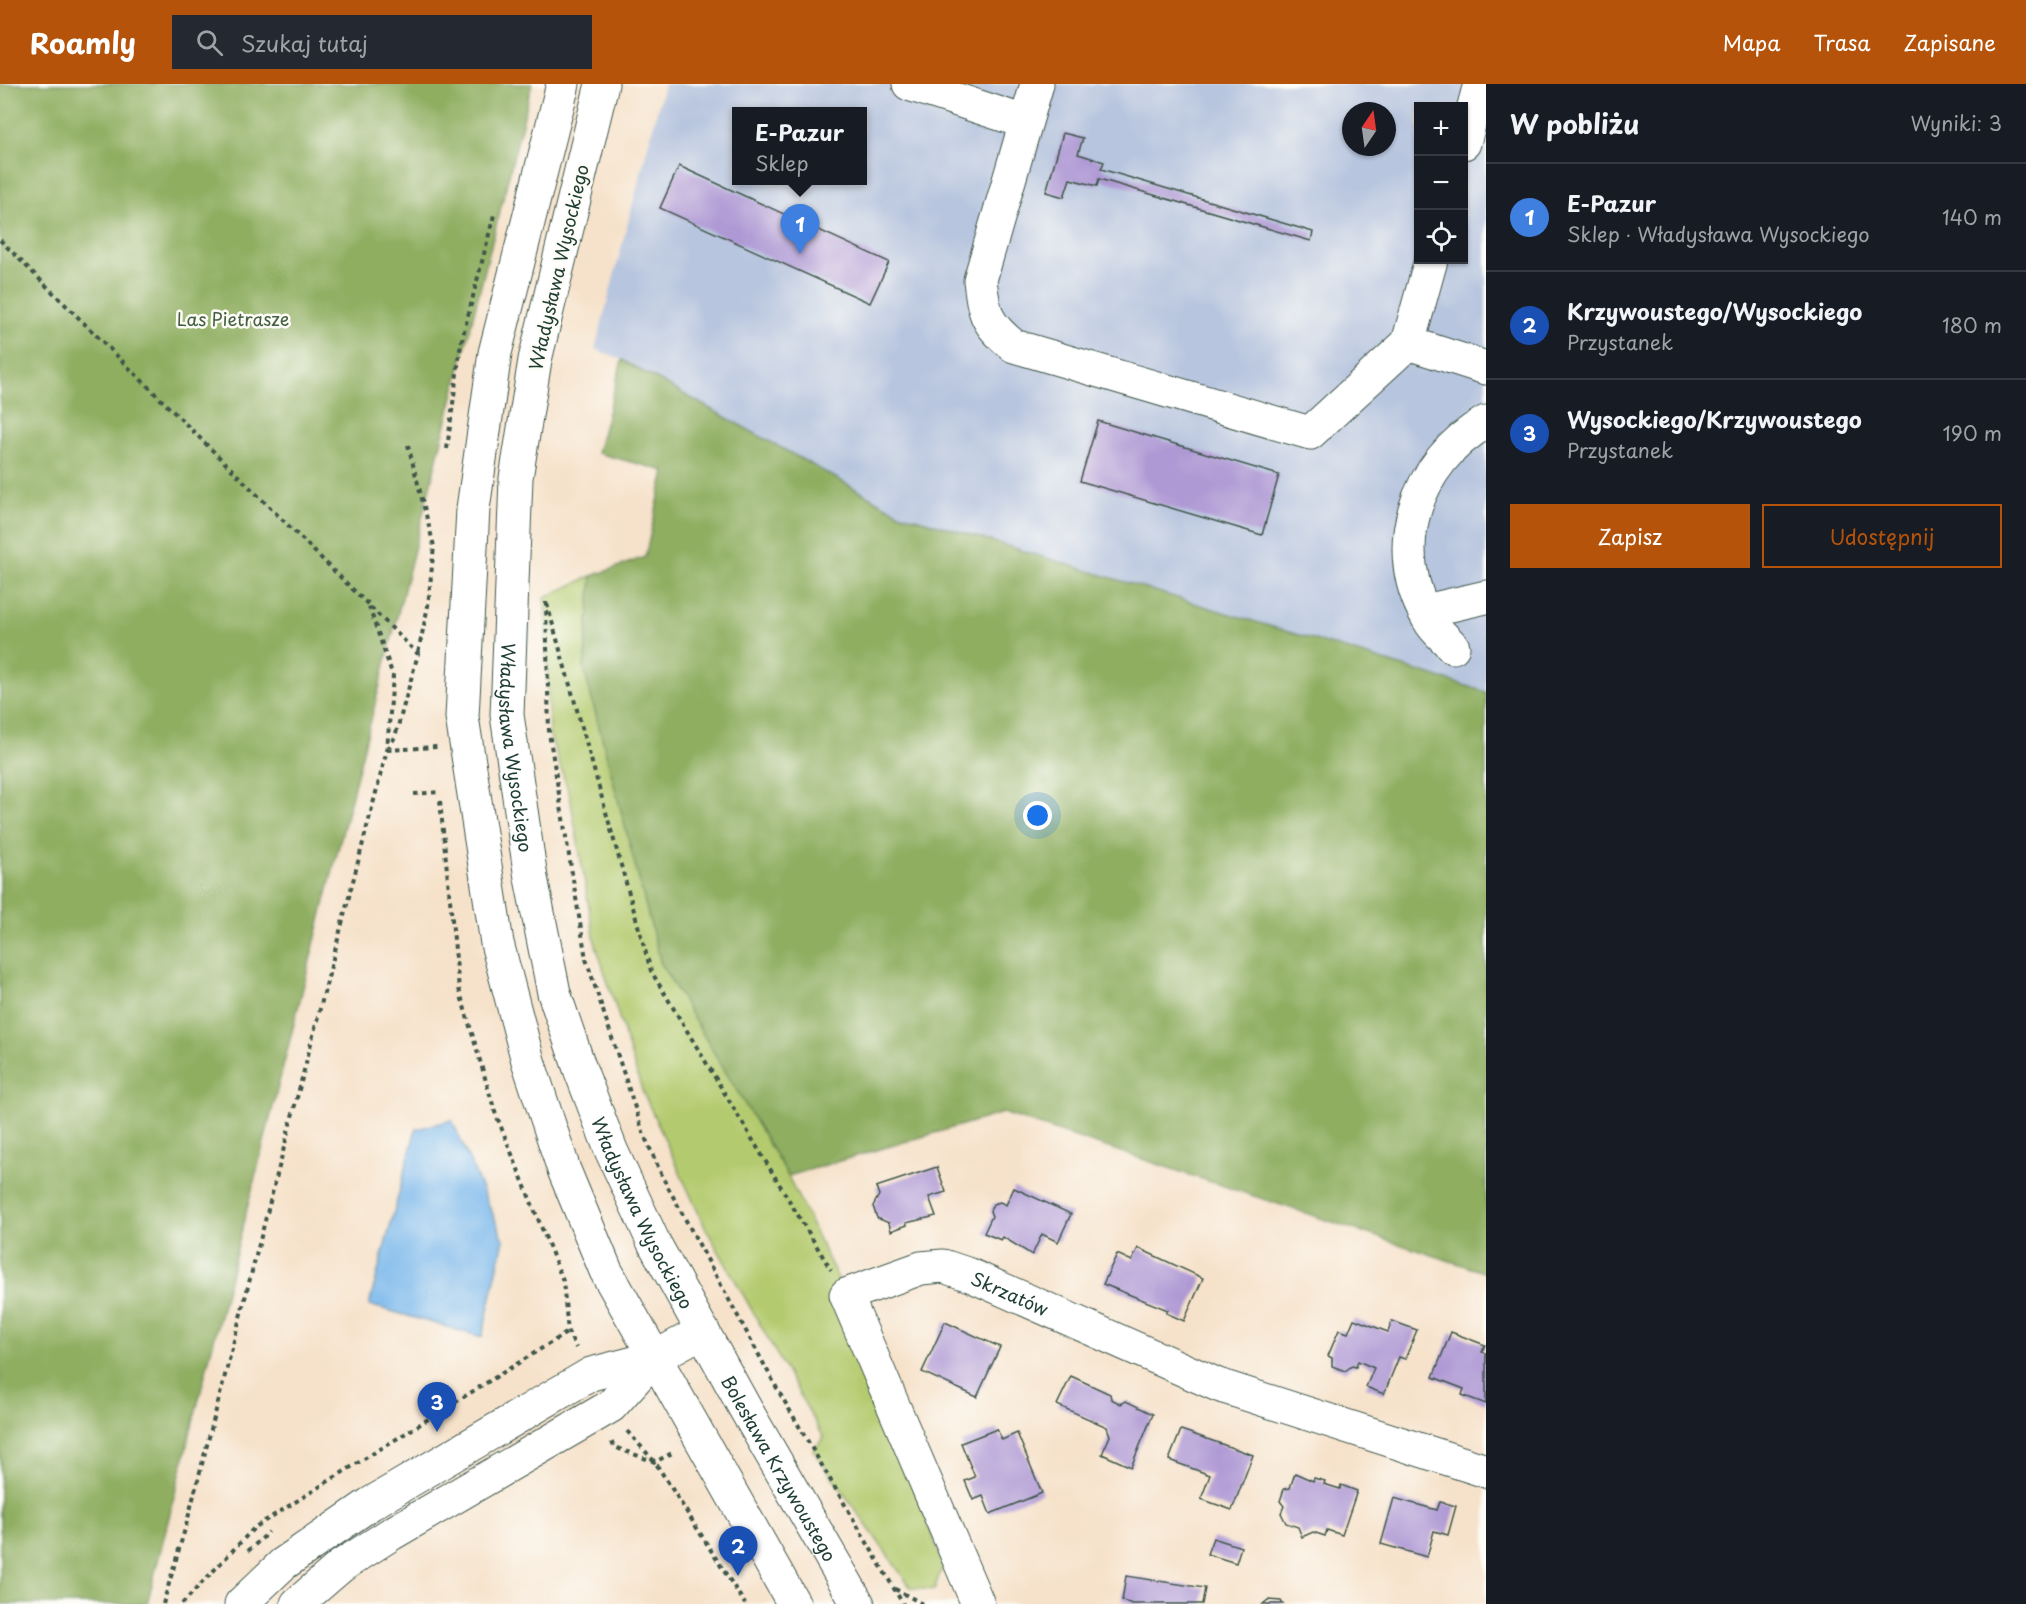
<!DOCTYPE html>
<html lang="pl">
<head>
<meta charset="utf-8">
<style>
	body { margin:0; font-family:"Playpen Sans",sans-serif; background:#242831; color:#f1f3f6 }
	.controls { position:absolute; right:18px; top:18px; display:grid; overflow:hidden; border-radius:0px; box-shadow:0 2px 4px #0004 }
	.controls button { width:54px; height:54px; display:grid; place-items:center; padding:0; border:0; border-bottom:2px solid #363941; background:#171b24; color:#f1f3f6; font:30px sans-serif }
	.compass { position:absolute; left:1342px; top:18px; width:54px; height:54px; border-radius:50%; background:#171b24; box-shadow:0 2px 4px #0004; rotate:13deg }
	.you { position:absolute; left:1038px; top:732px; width:21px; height:21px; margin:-15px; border:4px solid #fff; border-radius:50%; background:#1a73e8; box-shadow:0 0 0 9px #1a73e833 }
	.badge { display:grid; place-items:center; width:39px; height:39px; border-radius:50%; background:#b45309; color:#fff; font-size:20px; font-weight:700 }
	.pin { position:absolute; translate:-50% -50px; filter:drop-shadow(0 2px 3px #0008) }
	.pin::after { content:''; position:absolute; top:32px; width:21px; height:18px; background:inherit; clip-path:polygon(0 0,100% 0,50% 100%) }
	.popup { position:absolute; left:732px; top:23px; width:135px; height:78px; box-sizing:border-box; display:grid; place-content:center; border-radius:0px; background:#171b24; filter:drop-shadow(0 2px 4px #0005); font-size:20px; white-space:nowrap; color:#9ea1a6 }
	.popup b { font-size:22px; color:#f1f3f6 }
	.popup::after { content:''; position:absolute; left:50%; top:100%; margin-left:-12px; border:12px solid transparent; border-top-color:#171b24 }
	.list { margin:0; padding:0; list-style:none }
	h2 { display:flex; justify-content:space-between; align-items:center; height:78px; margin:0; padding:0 24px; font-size:26px }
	h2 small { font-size:20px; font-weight:400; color:#9ea1a6 }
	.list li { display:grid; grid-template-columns:39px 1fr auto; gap:18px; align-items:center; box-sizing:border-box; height:108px; padding:0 24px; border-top:2px solid #363941 }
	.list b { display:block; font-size:22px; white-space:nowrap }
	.list p { margin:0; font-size:20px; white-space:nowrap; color:#9ea1a6 }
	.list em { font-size:20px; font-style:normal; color:#9ea1a6 }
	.actions { display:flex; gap:12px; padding:18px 24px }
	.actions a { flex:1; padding:14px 0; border:2px solid #b45309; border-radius:0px; text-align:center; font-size:21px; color:#b45309 }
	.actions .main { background:#b45309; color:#fff }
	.icon { flex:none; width:33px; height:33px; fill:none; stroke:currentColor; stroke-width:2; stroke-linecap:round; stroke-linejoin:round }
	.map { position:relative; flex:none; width:1486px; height:1520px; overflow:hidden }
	header { display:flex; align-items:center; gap:36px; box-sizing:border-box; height:84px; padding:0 30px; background:#b45309; color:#fff }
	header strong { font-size:28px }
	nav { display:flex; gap:33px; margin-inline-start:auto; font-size:21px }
	.search { width:420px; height:54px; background:#242831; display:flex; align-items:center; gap:15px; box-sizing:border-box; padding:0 21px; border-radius:0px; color:#9ea1a6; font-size:22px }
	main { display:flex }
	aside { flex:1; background:#171b24 }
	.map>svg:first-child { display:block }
</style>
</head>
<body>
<header>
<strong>Roamly</strong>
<div class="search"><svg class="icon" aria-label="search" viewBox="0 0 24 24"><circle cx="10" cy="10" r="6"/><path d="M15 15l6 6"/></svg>Szukaj tutaj</div>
<nav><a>Mapa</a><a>Trasa</a><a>Zapisane</a></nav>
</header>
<main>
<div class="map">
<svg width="1486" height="1520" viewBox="0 0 1486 1520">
	<rect width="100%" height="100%" fill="#fdfcf7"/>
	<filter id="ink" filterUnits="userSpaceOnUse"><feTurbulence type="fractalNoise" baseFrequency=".0167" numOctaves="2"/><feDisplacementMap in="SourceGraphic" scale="12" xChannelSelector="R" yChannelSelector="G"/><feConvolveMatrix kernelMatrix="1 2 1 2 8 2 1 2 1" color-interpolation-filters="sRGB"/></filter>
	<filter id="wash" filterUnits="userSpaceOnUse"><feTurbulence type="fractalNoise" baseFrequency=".008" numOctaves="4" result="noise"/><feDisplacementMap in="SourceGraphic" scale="24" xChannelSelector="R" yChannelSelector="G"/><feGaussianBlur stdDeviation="1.35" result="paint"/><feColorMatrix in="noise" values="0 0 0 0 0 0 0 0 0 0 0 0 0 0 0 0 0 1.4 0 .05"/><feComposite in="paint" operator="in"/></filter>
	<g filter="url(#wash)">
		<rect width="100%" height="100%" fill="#f6e2ca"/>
		<!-- industrial -->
		<path fill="#b7c5de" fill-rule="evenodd" d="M664,0H1486V608L899,429L622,276L595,265ZM1418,22H1464V176H1418ZM737,27H863V96H737ZM1351,27H1387V63H1351Z"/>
		<!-- green -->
		<polygon fill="#b4ca6e" stroke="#6a8451" stroke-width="1.5" points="592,492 584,585 661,880 788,1092 846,1211 943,1481 934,1506 911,1504 813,1366 824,1354 705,1143 642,1006 595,858 570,712 549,649 545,513"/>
		<!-- forest -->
		<g fill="#8fae61" stroke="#57764a" stroke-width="1.5">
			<polygon points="0,0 532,0 147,1520 0,1520"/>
			<polygon points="622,276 899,429 1486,608 1486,1189 1003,1029 788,1092 661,880 584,585 592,492 645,473 665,387 597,369"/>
		</g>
		<!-- water -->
		<polygon fill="#77b6eb" stroke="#4b7a90" stroke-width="1.5" points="452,1036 504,1156 482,1253 369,1221 416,1045"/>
		<g id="blocks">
			<!-- building -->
			<g fill="#af99d4">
				<polygon points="1063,49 1083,54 1078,70 1104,78 1101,85 1313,148 1311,157 1099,95 1097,102 1070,95 1064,113 1046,108"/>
				<polygon points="679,82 889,178 870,219 660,124"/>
				<polygon points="1098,337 1279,391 1262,451 1080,397"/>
				<polygon points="937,1083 946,1108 929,1113 936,1132 906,1139 907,1141 891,1147 889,1139 877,1134 873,1122 879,1111 876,1103"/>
				<polygon points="1014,1104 1071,1130 1058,1158 1042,1150 1032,1171 1003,1153 1001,1156 984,1149 992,1132 990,1127 993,1120 1000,1118 1006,1121"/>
				<polygon points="1138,1164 1203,1194 1184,1237 1166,1229 1168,1226 1103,1200 1117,1170 1132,1177"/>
				<polygon points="1354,1235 1388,1248 1392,1237 1417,1246 1405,1275 1399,1273 1384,1310 1366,1303 1374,1284 1358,1277 1356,1283 1352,1282 1345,1287 1332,1282 1332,1274 1328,1272 1339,1246 1348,1249"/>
				<polygon points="945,1238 1000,1263 977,1313 922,1288"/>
				<polygon points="1451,1248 1485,1261 1482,1268 1486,1269 1486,1320 1462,1311 1464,1305 1433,1293"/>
				<polygon points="1071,1292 1110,1310 1111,1315 1121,1320 1126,1317 1153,1330 1131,1383 1102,1370 1110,1352 1107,1343 1057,1321"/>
				<polygon points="997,1345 1002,1356 1017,1349 1042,1409 990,1430 983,1412 973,1416 965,1397 975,1393 961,1359"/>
				<polygon points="1181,1346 1253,1371 1232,1426 1201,1415 1210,1391 1169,1376"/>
				<polygon points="1295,1389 1313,1397 1314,1394 1325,1397 1324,1400 1340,1405 1341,1401 1357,1407 1342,1451 1327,1446 1325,1452 1313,1448 1302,1453 1298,1443 1286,1439 1281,1429 1284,1422 1280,1417 1284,1405 1290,1404"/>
				<polygon points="1394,1414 1437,1426 1440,1418 1456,1422 1448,1451 1434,1447 1427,1473 1381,1460"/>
				<polygon points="1213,1454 1241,1463 1236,1479 1207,1470"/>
				<polygon points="1126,1492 1205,1504 1202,1520 1133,1520 1122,1517"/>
				<polygon points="1268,1516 1281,1517 1283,1520 1263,1520"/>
			</g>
		</g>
	</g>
	<g filter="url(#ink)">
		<use href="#blocks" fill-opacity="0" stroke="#3f564a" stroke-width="1.5"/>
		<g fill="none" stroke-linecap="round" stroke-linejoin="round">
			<!-- minor casing -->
			<g stroke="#3f564a" stroke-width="35">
				<g id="minor">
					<polyline points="909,0 1025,38"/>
					<path d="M1037,0L980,196C984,230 986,240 1014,262L1310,349L1408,259"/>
					<polyline points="1464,59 1480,0"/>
					<polyline points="1431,176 1408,259 1486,284"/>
					<polyline points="1425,527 1486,513"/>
					<path d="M1453,563C1446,555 1437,548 1431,539C1385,467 1415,378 1486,338"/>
					<polyline points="241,1520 283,1480 370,1420 591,1290 654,1274 703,1247"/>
					<polyline points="297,1520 341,1482 391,1450 611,1322 654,1274"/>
					<path id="s1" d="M978,1520L846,1211L921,1184L943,1182L970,1191L1218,1301L1486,1387"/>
				</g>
			</g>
			<!-- major casing -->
			<g stroke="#3f564a" stroke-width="35">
				<g id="major">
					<polyline points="563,0 495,269 473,425 462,633 497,859 528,977 564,1086 606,1187 794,1520"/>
					<path id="s2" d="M602,0L535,276L516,394L507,631L531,794L554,909L580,985L611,1066L653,1157L746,1326L858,1520"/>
				</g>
			</g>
			<!-- path -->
			<g stroke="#3f564a" stroke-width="4" stroke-dasharray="4.5 4.5" stroke-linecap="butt">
				<polyline points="0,156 418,570 395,653 389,663"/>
				<polyline points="408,361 434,462 428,522 418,569"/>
				<polyline points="447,365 461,259 494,131"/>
				<polyline points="546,518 549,649 586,875 644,1051 663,1094 779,1308 903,1520"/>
				<polyline points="547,520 651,887 831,1186"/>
				<polyline points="387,666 437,663"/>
				<polyline points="414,710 440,708"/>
				<polyline points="440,717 459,905 495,1028 563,1197 568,1248 576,1264"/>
				<polyline points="627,1347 655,1378 745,1520"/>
				<polyline points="612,1358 614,1363 655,1378 674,1368"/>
				<polyline points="248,1467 269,1448"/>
				<polyline points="895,1505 923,1520"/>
				<polyline points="163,1520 187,1438 387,666 393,592 367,517"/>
				<polyline points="182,1520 255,1443 568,1248"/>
			</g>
			<!-- minor -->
			<use href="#minor" stroke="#fff" stroke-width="33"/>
			<!-- major -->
			<use href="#major" stroke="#fff" stroke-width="33"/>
		</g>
	</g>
	<g text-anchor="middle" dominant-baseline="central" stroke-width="5" stroke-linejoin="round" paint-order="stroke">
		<!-- street labels -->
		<g font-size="18" fill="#1f3d34" stroke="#fdfcf7">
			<text transform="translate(558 183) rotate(-77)">Władysława Wysockiego</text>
			<text stroke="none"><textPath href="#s2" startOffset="674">Władysława Wysockiego</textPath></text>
			<text stroke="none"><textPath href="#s2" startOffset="1160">Władysława Wysockiego</textPath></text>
			<text stroke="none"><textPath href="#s1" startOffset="510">Skrzatów</textPath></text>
			<text stroke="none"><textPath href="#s2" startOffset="1450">Bolesława Krzywoustego</textPath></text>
		</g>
		<!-- park labels -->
		<g font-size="18" fill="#446042" stroke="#fdfcf7">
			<text x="233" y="234">Las Pietrasze</text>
		</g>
	</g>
</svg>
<div class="controls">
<button>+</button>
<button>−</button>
<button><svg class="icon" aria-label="locate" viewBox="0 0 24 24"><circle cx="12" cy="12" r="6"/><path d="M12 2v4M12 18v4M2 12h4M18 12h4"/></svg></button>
</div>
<svg class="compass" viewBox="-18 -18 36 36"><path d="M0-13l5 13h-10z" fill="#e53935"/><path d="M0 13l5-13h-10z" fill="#9ea1a6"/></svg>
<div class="you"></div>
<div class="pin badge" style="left:800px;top:170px;background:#3f7fe0">1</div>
<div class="popup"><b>E-Pazur</b>Sklep</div>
<div class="pin badge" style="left:738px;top:1492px;background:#1a4fb4">2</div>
<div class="pin badge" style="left:437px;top:1348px;background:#1a4fb4">3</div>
</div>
<aside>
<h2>W pobliżu<small>Wyniki: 3</small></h2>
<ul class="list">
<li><span class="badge" style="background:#3f7fe0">1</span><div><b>E-Pazur</b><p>Sklep · Władysława Wysockiego</p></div><em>140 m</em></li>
<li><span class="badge" style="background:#1a4fb4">2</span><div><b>Krzywoustego/Wysockiego</b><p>Przystanek</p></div><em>180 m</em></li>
<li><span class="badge" style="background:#1a4fb4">3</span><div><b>Wysockiego/Krzywoustego</b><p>Przystanek</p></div><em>190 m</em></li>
</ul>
<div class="actions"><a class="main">Zapisz</a><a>Udostępnij</a></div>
</aside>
</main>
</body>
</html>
